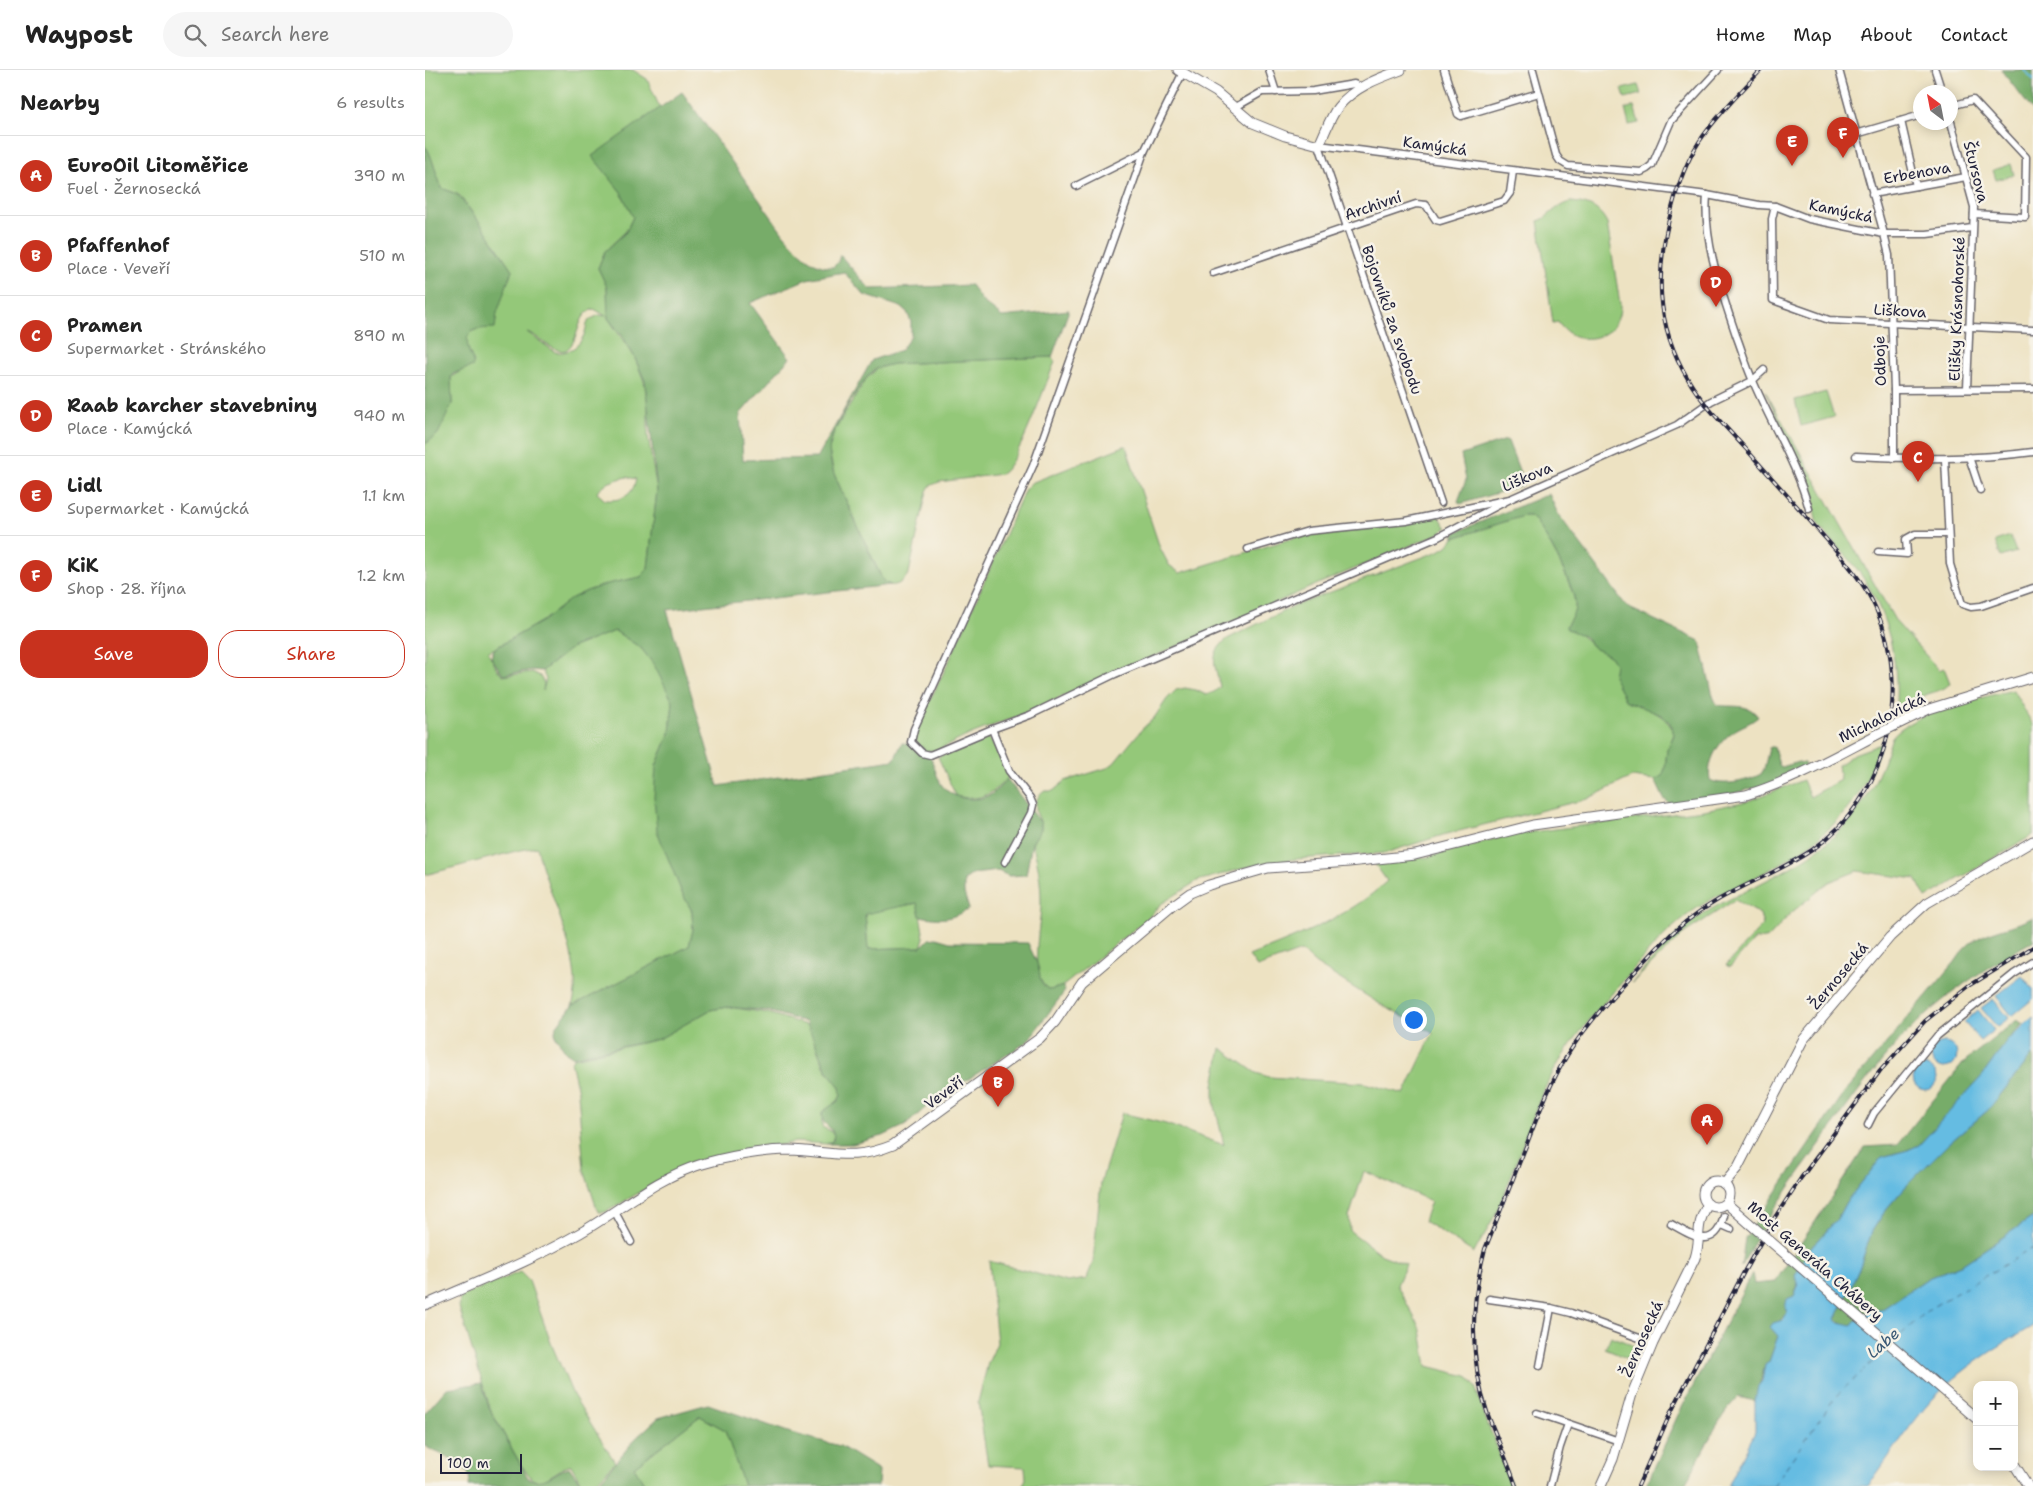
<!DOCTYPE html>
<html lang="en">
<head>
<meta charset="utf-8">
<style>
	body { margin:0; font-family:"Shantell Sans",sans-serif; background:#f6f6f6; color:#222 }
	.controls { position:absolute; right:15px; bottom:15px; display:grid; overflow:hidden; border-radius:10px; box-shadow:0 2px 12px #0003 }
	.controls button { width:45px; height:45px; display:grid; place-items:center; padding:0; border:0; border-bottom:1px solid #e0e0e0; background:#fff; color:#222; font:25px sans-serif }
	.compass { position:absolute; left:1488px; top:15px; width:45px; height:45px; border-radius:50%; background:#fff; box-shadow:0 2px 12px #0003; rotate:328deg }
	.scale { position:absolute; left:15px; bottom:12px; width:82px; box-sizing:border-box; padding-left:5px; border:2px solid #22223b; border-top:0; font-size:14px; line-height:18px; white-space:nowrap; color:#22223b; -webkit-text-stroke:4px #f7f3e8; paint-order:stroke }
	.you { position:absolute; left:988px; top:949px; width:18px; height:18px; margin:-12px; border:4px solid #fff; border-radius:50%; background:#1a73e8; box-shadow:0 0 0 8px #1a73e833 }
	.badge { display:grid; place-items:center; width:32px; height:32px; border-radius:50%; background:#c8321e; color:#fff; font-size:16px; font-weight:700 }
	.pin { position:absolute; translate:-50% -41px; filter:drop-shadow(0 1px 2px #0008) }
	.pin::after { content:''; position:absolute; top:26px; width:18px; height:15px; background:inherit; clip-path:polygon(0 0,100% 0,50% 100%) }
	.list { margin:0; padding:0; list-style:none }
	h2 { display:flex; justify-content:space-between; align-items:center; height:65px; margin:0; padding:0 20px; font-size:21px }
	h2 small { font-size:16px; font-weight:400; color:#767676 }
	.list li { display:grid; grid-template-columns:32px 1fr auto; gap:15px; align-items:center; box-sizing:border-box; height:80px; padding:0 20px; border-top:1px solid #e0e0e0 }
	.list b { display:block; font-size:19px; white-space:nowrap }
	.list p { margin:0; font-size:16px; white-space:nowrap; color:#767676 }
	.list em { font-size:16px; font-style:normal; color:#767676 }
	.actions { display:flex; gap:10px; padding:15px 20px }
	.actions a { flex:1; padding:11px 0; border:1px solid #c8321e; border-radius:20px; text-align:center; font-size:18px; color:#c8321e }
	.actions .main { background:#c8321e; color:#fff }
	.icon { flex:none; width:28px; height:28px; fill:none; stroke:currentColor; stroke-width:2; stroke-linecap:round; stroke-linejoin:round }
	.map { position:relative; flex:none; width:1608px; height:1416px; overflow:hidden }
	header { display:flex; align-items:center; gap:30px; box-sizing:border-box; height:70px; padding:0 25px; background:#fff; border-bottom:1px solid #e0e0e0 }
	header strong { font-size:24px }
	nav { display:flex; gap:28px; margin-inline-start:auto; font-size:18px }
	.search { width:350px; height:45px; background:#f6f6f6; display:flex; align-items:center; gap:12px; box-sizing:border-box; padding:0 18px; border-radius:28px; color:#767676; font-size:19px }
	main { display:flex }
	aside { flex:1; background:#fff }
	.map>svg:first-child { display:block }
</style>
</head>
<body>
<header>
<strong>Waypost</strong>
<div class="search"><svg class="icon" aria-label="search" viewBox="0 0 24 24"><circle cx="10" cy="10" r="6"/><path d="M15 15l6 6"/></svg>Search here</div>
<nav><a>Home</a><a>Map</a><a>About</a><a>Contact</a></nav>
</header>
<main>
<aside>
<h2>Nearby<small>6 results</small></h2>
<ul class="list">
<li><span class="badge">A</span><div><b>EuroOil Litoměřice</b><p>Fuel · Žernosecká</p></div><em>390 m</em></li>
<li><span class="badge">B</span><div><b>Pfaffenhof</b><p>Place · Veveří</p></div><em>510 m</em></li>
<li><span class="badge">C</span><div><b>Pramen</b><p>Supermarket · Stránského</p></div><em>890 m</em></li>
<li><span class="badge">D</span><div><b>Raab karcher stavebniny</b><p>Place · Kamýcká</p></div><em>940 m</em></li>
<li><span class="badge">E</span><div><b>Lidl</b><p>Supermarket · Kamýcká</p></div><em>1.1 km</em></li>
<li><span class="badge">F</span><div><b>KiK</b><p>Shop · 28. října</p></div><em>1.2 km</em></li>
</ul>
<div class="actions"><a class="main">Save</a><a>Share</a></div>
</aside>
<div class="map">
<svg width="1608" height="1416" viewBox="0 0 1608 1416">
	<rect width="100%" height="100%" fill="#f7f3e8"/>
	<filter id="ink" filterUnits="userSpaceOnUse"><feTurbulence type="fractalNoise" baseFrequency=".02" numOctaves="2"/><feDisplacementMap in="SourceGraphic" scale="10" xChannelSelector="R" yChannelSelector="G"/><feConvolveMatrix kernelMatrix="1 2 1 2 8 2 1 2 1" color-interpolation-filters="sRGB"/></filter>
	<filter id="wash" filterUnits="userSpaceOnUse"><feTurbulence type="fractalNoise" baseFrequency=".0096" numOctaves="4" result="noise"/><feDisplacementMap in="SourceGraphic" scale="20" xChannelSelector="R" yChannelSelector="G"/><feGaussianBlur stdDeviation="1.12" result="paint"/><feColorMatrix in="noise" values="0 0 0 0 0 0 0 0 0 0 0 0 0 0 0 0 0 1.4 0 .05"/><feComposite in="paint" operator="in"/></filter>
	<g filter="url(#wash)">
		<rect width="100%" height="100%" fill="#ede2c2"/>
		<!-- green -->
		<g fill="#94c879" stroke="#5b755a" fill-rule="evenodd">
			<path d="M0,0H208L222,9L235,38L168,86L196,122L208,147L201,161L180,181L173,198L182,217L183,248L209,286L219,311L223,335V366L232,421L223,498L216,507L182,514L162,521L147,528L119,550L63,582L72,599L78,606L107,602L115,606L119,613L118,621L121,609L117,601L148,577L190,561L216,578L229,594L248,632L245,663L231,696L248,799L257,823L267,841L268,860L264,876L147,936C162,895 121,821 112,777L91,781L0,805V374L4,372L27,334L26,307L49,293C43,278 33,262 56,259L87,200L59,158L34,125L17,118C12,108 5,80 0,76ZM169,239L181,246L174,245L164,250C161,255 161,260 159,265C154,277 143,284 130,282L102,262C113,265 128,284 141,280C156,270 150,245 169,239ZM201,407L211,409C208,426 196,431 180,430L172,423C176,413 191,410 201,407Z"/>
			<polygon points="1213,15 1216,24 1200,28 1197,19"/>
			<polygon points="1209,36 1214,53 1204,55 1200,39"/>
			<polygon points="1586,94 1589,105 1571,110 1568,100"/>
			<path d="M1145,132C1162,133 1174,137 1182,153L1195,234C1197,269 1151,281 1133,252L1128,253L1113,151C1123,149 1129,136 1145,132Z"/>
			<path d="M627,287L630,292C620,314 593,395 576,404L514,412L505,416L502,421L484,503C478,512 471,519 459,513L409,404L404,380L409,362L441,309L453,298L468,294Z"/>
			<path d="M1340,321L1471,552L1514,600L1519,598L1525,613C1520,620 1511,621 1503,624C1488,630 1478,640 1469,653C1477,597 1464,540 1429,495C1422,485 1395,460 1392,452C1388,444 1391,433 1388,425C1373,390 1356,355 1340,321Z"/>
			<polygon points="1401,322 1409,347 1376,356 1370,330"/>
			<polygon points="699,376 701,376 735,478 744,495 755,503 881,464 1014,446 1022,458 1011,465 900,511 598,644 546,664 513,680 502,681 493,675 490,667 496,649 526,587 600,419 606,413"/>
			<path d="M1098,446H1105L1111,451C1121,466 1153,522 1150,539C1149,545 1143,551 1141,557L1142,559L1153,562L1170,579L1184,585L1190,594L1200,630C1219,638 1243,643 1249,664L1242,680L1240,699L1237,706L1230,710L1207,707L1162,729L1018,765L960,783L871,789L831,795L772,811L736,834L723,848L638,916L625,920C601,909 617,852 616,831C616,812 613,791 607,773L616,759V753L611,742V731L615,724L618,721H628L640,711L682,698L689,693L717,659L729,648L742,629L751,620L760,618L771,620L781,625L789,622L795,617C791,595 782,587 802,569L869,536L1014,481L1022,476L1029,468Z"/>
			<polygon points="1585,466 1591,482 1576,487 1570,471"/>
			<path d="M1588,620L1608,655V765L1501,828L1491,809L1432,801L1404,812L1366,843L1344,867L1329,870L1305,897L1301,895L1338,855L1335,844L1310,830L1258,864L1207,913C1227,890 1247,866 1271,849C1292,834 1316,824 1338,812C1408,777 1444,744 1467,667C1487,642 1556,628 1588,620Z"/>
			<path d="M556,667H562L566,671L585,706C566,724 558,732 531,726L513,687Z"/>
			<path d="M1456,674C1436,741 1392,776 1331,807C1309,818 1285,828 1265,843C1240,862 1219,886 1199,910C1169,944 1140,976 1121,1016C1100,1060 1088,1110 1066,1153C1061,1163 1054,1173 1049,1183L999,1151L1006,1131L939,1101L924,1147L925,1161L957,1185L981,1194L972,1215L996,1260L1002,1296L1042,1306L1050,1316L1059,1344L1087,1416H597L601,1409L600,1397L563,1395L553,1332L563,1293L572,1273L564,1191L642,1212L662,1209L668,1192L676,1112L697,1043L741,1054L799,1075L789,1032V1015L796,978L831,1003L844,1007L939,1013L979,1024L1008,963L955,934L891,894L876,881L832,897L824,886C873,866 924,847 962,811L950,794L1003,787L1084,765L1279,740L1323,731L1378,710L1385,727L1415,710L1413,695L1429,684Z"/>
			<polygon points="493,833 499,868 496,877 443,879 440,843"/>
			<path d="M303,937L343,943L381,955L384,958C391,972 394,987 402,1001C407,1008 417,1015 416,1024C415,1032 404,1038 397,1042V1057L406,1061L409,1065L407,1071L402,1074L371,1072L274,1090L261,1095L181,1142H173L159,1100L153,1022L146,991L149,988L234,969L285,940Z"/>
			<polygon points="95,1202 104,1211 126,1273 148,1325 190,1392 168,1416 158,1416 146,1395 143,1395 116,1412 108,1410 96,1395 66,1341 34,1237 35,1229 39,1225"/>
			<polygon points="1186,1266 1210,1276 1211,1279 1208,1288 1204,1289 1180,1279"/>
			<polygon points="275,1346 300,1360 319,1416 221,1416 209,1397"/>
		</g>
		<!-- forest -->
		<g fill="#77ac69" stroke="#4c6752" fill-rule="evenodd">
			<polygon points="1576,0 1608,0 1608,41"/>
			<path d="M257,22L358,163C370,177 387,199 408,197L413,192L415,185L445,219L546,215L557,231L577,247L644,240L627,287L468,294C460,296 452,297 446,303C435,313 408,359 405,373C403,383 406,394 409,404L452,499L459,512L466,515L242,540L293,716L469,690L477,673C486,674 497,674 502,682C509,691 510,704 516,714C526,729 549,733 565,725C571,722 577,714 582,709L616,753V759L607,773L601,805L584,806L573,801L548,804L539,810V823L544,839C524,850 517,850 495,846L492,833L440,844L443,879L496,877L504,869L511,868L525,872L603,873C606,881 611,889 613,896C616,907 613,914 625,920L638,916L640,921L602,972L507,1032L481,1055L458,1066L428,1074H402L408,1071C411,1060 404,1059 398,1051L397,1042L413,1031L416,1025L415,1017L403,1002L381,952L343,941L303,937L285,940L234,969L147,987L146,985L141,982L131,967L130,962L131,957L147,936L264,876L268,860L267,841L257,823L232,761L229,727L231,696L245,663L248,632L229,595L216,578L190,561L148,577L117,601L107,600L78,605L66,587L69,579L119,550L147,528L162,521L182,514L216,507L223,498L232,421L220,311L209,286L197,266L183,248L182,217L173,198L180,181L201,162L208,147L196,122L167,86ZM419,202L439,225L476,237L482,242L486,252V266L476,280L447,290L392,388L318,390L315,344L365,288L325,233L382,209Z"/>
			<path d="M0,76C6,81 12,108 17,118L33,125L59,158L87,200L72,243L70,258C52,259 37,257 44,281C46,287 49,290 48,296L28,304L26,307L27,334L13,364L0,374Z"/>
			<polygon points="1081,370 1083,371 1099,413 1096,416 1035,434 1033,431 1041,410 1036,385"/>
			<path d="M1124,424L1133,444L1202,537L1275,571L1288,626L1292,635C1306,638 1324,632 1333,647C1326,653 1319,655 1312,659C1295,669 1281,691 1285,710C1299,717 1323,711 1336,704L1339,699L1344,678L1346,677H1349L1354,695L1357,697L1373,692L1379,693L1380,696L1377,699L1349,713L1310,723L1245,734L1239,729L1230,710L1237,706L1240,699L1242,680L1249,665L1247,657L1244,652L1236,645L1200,630L1188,606L1190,594L1184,585L1170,579L1159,566L1142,559L1141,557C1143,551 1149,545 1150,539C1154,522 1121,466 1111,451L1105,446H1098L1029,468L1031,462Z"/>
			<path d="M1608,847V871C1561,897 1517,926 1480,965C1449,997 1424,1034 1398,1070C1368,1111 1339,1152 1316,1197L1320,1168L1420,1022L1530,892C1533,888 1536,883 1539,879C1556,860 1587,859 1608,847Z"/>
			<path d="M1592,950L1598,954L1582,971L1558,1005L1494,1075L1483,1080L1457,1087L1421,1132L1412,1149L1392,1172L1385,1178L1369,1226L1360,1238L1362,1242L1348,1260L1353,1266L1344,1292L1340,1295L1330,1331L1313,1327C1291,1349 1276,1388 1259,1416H1221L1252,1347L1327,1203L1329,1214L1350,1212L1440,1077L1472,1075L1540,991Z"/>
			<polygon points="1608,984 1608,1147 1538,1194 1503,1208 1456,1240 1446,1241 1426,1255 1421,1255 1411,1249 1434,1199 1447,1161 1462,1138 1482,1115 1522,1075 1563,1040"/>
			<path d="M57,1313L64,1338L103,1408C118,1416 130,1402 144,1397L158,1416H44C50,1391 14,1386 0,1376V1343L22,1318Z"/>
			<polygon points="283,1334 366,1363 415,1376 454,1400 453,1416 319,1416 300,1360 275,1346 209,1397 221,1416 171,1416 210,1369 233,1348"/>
		</g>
		<!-- water -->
		<g fill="#65bce2" stroke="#446f8e">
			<polygon points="1597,906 1608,919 1608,929 1587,946 1571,926"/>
			<polygon points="1568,929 1584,948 1572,957 1556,938"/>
			<polygon points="1553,940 1569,960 1555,971 1539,952"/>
			<path d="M1608,947V984L1563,1040L1522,1075L1482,1115L1462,1138L1447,1161L1434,1199L1411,1249L1413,1252L1426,1255L1446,1241L1456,1240L1503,1208L1538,1194L1608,1147V1256C1568,1279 1529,1303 1499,1339C1479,1363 1462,1390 1443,1416H1303L1330,1362V1331L1333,1316L1337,1311L1340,1295L1344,1292L1353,1266L1345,1257L1348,1253L1358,1250L1362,1242L1360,1238L1362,1229L1369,1226L1373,1216L1370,1206L1385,1178L1392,1172L1412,1149L1421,1132L1457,1087L1483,1080L1494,1075L1558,1005L1582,971Z"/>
			<circle cx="1519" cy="985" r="13"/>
			<circle cx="1500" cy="1008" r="12"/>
		</g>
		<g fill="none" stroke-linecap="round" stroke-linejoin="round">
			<!-- stream -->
			<polyline stroke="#65bce2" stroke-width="2" points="1599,0 1608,9"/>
			<!-- ferry -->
			<g stroke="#395875" stroke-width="1" stroke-dasharray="6 5" stroke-linecap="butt">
				<polyline points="1468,1272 1504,1239 1608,1178"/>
				<polyline points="1348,1416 1411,1326 1464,1277"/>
			</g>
		</g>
	</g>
	<g filter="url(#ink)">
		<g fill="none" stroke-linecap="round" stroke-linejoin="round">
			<!-- street casing -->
			<g stroke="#69656a" stroke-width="9">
				<g id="street">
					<polyline points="844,0 851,22"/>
					<polyline points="1019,0 1033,44 1036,46 1114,23"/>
					<polyline points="1108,0 1131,85 1135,91 1143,96 1216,102 1222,99 1227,95 1246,51 1293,0"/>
					<polyline points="1414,0 1459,164 1464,185 1469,320 1469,388"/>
					<polyline points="1510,0 1517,22"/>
					<polyline points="1526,36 1548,30 1601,87 1600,147 1549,144"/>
					<polyline points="809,38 837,22 888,21 929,14 937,17"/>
					<polyline points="1476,51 1491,116"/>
					<polyline points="1526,52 1549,137 1542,319"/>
					<polyline points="1431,64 1496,45"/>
					<polyline points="651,116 719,82 758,2"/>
					<polyline points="1447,124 1541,107"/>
					<path d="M1282,125C1278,172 1296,220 1311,265C1317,280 1321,296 1328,311C1346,354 1372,394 1384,439"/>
					<polyline points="1350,136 1347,149 1348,230 1404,250 1608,260"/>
					<polyline points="788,203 991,134 1001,135 1011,150 1015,151 1079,131 1085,123 1088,101"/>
					<polyline points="1469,320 1608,319"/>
					<path d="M1431,386C1490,389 1549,390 1608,382"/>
					<polyline points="1544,387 1555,420"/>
					<polyline points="1520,389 1525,494 1537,534 1546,537 1556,536 1608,518"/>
					<polyline points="1016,433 894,75 1282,125 1334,135 1350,136 1384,149 1459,164 1502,164 1547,158"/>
					<polyline points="823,479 883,461 981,451 1085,429 1252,355 1286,331 1327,311 1339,300"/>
					<polyline points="1453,482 1482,484 1481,469 1490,464 1522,464"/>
					<polyline points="567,659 505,685 497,683 486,672 489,659 608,396 719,82"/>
					<polyline points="580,792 606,743 608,735 605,728 584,701 567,659 605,645 690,604 1013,467 1085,429"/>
					<polyline points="1443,1055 1449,1043 1512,966 1589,904 1608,892"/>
					<polyline points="190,1142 206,1172"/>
					<path d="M1246,1154C1269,1167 1290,1181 1299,1146"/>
					<polyline points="1297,1155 1306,1159"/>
					<polyline points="1064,1229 1126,1238 1146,1243 1228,1273"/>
					<polyline points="1115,1296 1126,1238"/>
					<polyline points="1112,1343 1194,1371"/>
					<polyline points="1125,1416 1135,1377 1143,1354"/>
				</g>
			</g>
			<!-- secondary casing -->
			<g stroke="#69656a" stroke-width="11">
				<g id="secondary">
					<path d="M753,0L791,22L828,53L860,66L894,75C900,63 905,47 913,37C929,17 954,8 976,0"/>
					<polyline points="1469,656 1504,639 1608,607"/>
					<circle cx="1291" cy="1124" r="13"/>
					<polyline points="1299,1114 1313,1097 1378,970 1465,867 1502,833 1608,771"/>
					<polyline points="1301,1133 1324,1153"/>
					<path d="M0,1235C52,1212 106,1191 155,1163C194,1141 231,1108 274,1095C300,1087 336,1080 364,1080C405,1081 427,1092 468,1075L615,968L630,952L657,912L747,836L765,823L784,815L843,798L924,792L990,785L1108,755L1321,725C1370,710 1414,684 1459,661"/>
					<polyline points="1589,1394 1603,1416"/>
					<path d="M1176,1416L1188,1389L1207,1324L1228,1273L1270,1188C1277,1166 1269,1158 1283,1134"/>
				</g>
			</g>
			<!-- street -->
			<use href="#street" stroke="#fff" stroke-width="6"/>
			<!-- secondary -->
			<use href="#secondary" stroke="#fff" stroke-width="9"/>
			<!-- rail casing -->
			<g stroke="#22223b" stroke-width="4">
				<g id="rail">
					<path d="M1091,1416C1083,1392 1072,1369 1063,1345C1044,1289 1045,1235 1060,1179C1074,1145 1087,1111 1101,1076C1113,1045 1125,1013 1143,984C1167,946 1201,912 1231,879C1249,860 1270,843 1293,830C1324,812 1357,800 1387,780C1462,728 1488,622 1451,539C1441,516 1425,497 1409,478C1380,445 1350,412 1321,379C1301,357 1278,335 1263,309C1230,254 1230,199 1247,138C1253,115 1261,92 1274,72C1292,45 1315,23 1336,0"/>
					<polyline points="1213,1416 1245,1344 1320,1200 1350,1147 1376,1108 1455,1001 1500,951 1544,916 1608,877"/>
				</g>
			</g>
			<!-- rail -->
			<use href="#rail" stroke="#f7f3e8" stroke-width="2" stroke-dasharray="5.5" stroke-linecap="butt"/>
			<!-- secondary-bridge casing -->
			<g stroke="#69656a" stroke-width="11" stroke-linecap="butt">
				<g id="secondary-bridge">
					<polyline points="1459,661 1469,656"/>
					<polyline points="1324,1153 1552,1349"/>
				</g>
			</g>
			<!-- secondary-bridge -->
			<use href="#secondary-bridge" stroke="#fff" stroke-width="9"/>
		</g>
	</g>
	<g text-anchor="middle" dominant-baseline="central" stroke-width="5" stroke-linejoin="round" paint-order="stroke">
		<!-- street labels -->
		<g font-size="15" fill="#22223b" stroke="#f7f3e8">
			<text transform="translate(1010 76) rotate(8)">Kamýcká</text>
			<text transform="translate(1551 102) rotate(76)">Štursova</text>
			<text transform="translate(1492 103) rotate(-10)">Erbenova</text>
			<text transform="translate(948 136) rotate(-19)">Archivní</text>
			<text transform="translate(1416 141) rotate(12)">Kamýcká</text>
			<text transform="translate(1532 239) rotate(-88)">Elišky Krásnohorské</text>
			<text transform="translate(1475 241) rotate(3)">Liškova</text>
			<text transform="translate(967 250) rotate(71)">Bojovníků za svobodu</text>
			<text transform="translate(1455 291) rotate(-92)">Odboje</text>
			<text transform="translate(1102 407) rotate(-23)">Liškova</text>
			<text transform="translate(1457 648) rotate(-26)">Michalovická</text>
			<text transform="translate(1414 906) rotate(-50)">Žernosecká</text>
			<text transform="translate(519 1023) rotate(-36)">Veveří</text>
			<text transform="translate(1390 1191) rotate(41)">Most Generála Chábery</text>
			<text transform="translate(1217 1269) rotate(-66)">Žernosecká</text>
		</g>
		<!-- water labels -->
		<g font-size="16" font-style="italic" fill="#395875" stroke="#f7f3e8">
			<text transform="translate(1458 1273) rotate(-41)">Labe</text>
		</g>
	</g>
</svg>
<div class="controls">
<button>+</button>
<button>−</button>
</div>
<svg class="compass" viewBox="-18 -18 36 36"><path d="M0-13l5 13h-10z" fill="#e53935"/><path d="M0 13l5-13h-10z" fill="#767676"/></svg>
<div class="scale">100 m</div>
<div class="you"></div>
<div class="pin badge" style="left:1282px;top:1075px">A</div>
<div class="pin badge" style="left:573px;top:1037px">B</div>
<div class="pin badge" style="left:1493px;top:412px">C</div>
<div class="pin badge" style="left:1291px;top:237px">D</div>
<div class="pin badge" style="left:1367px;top:96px">E</div>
<div class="pin badge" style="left:1418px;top:88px">F</div>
</div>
</main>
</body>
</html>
